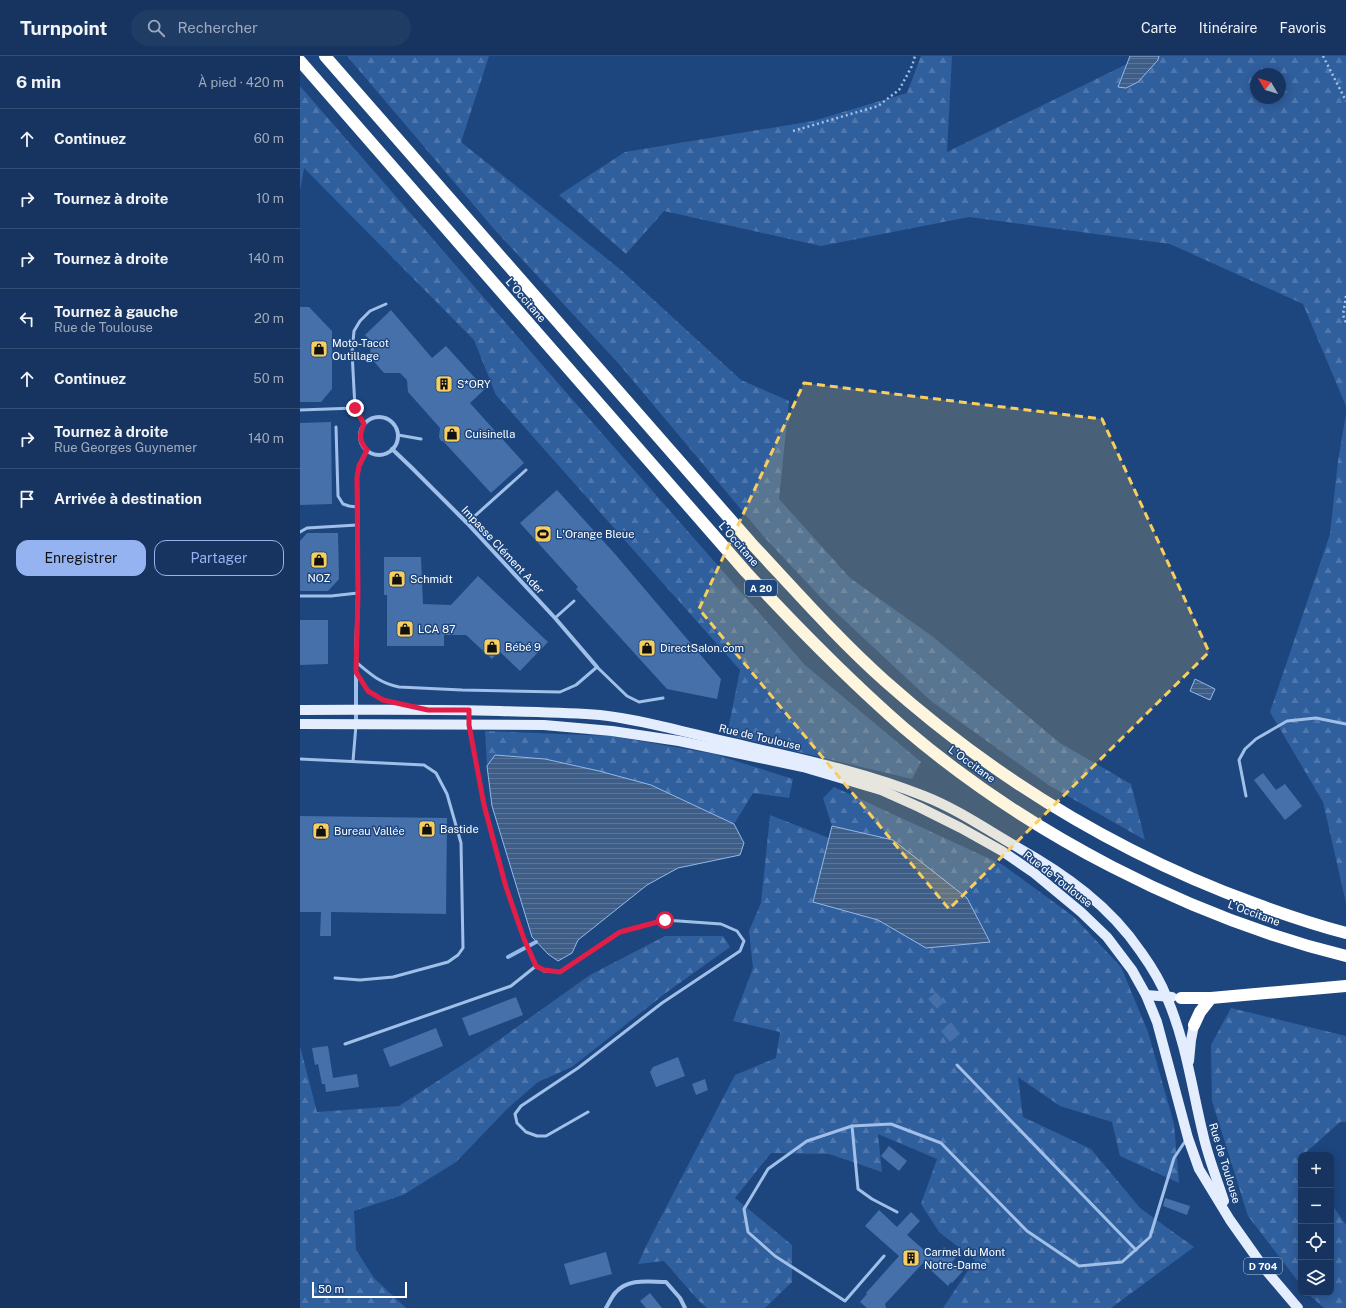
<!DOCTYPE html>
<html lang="fr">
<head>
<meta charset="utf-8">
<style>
	body { margin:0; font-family:"Public Sans",sans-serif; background:#1f3c65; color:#f1f3f6 }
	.controls { position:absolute; right:12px; bottom:12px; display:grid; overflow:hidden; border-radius:8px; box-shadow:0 2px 10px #0003 }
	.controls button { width:36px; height:36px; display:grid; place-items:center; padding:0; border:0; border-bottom:1px solid #354f74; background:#16345f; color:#f1f3f6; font:20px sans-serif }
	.compass { position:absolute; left:950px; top:12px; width:36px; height:36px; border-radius:50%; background:#16345f; box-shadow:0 2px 10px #0003; rotate:308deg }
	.scale { position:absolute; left:12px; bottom:10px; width:95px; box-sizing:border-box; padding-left:4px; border:2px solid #fff; border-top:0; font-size:11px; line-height:14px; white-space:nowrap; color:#fff; -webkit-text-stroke:3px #1d467f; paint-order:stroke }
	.stop { position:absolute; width:12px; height:12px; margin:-9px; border:3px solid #e11d48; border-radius:50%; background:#fff }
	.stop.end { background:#e11d48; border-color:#fff; box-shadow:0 1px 4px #0008 }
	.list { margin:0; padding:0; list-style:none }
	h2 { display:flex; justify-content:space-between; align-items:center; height:52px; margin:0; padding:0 16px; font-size:17px }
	h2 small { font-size:13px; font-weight:400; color:#9eaabd }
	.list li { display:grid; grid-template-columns:26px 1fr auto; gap:12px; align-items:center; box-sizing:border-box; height:60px; padding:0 16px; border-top:1px solid #354f74 }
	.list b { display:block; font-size:15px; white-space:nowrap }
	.list p { margin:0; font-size:13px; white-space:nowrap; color:#9eaabd }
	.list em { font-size:13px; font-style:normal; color:#9eaabd }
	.actions { display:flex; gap:8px; padding:12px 16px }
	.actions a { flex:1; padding:9px 0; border:1px solid #95b2f1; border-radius:12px; text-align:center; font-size:14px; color:#95b2f1 }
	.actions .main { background:#95b2f1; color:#111 }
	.icon { flex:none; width:22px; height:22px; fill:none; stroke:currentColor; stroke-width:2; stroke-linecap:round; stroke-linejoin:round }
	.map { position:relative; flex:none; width:1046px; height:1252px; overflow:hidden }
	header { display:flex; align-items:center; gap:24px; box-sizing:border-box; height:56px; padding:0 20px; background:#16345f; border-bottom:1px solid #354f74 }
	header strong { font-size:19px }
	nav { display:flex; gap:22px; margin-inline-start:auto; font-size:14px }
	.search { width:280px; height:36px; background:#1f3c65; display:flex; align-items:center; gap:10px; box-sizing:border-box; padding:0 14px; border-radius:22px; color:#9eaabd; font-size:15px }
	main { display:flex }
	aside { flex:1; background:#16345f }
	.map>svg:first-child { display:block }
</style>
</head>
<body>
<header>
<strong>Turnpoint</strong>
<div class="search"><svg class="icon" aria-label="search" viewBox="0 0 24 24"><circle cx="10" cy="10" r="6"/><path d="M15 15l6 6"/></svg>Rechercher</div>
<nav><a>Carte</a><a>Itinéraire</a><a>Favoris</a></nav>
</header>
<main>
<aside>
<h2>6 min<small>À pied · 420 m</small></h2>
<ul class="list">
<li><svg class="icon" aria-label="ahead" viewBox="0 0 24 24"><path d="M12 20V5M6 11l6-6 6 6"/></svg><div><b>Continuez</b></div><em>60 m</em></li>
<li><svg class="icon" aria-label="right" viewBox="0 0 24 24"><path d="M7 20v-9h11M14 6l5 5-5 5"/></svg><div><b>Tournez à droite</b></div><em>10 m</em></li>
<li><svg class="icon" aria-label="right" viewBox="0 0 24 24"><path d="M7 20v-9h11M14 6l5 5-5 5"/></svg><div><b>Tournez à droite</b></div><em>140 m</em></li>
<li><svg class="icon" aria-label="left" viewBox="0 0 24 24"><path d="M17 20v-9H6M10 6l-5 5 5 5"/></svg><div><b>Tournez à gauche</b><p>Rue de Toulouse</p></div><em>20 m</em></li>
<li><svg class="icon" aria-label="ahead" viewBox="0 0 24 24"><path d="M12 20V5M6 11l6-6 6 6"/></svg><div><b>Continuez</b></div><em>50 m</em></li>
<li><svg class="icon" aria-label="right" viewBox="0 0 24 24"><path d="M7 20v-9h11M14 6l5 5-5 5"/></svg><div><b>Tournez à droite</b><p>Rue Georges Guynemer</p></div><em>140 m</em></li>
<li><svg class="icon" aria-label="arrive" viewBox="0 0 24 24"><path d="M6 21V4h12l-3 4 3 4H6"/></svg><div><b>Arrivée à destination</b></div></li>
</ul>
<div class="actions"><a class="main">Enregistrer</a><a>Partager</a></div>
</aside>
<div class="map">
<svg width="1046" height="1252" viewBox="0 0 1046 1252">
	<defs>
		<pattern id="forest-firs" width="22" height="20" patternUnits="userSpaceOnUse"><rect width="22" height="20" fill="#305f9e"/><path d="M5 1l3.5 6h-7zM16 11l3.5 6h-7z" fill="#4f77ad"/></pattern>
		<pattern id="water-rules" width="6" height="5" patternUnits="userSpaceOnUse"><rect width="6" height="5" fill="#3e5d87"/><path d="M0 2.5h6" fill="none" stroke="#5b7599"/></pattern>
	</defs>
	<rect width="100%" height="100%" fill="#1d467f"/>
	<!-- forest -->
	<g fill="url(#forest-firs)" fill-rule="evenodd">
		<polygon points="47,0 189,0 161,86 321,214 441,324 489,345 479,443 550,522 632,580 760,687 831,728 845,784 750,730 631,645 526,547 465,482 319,308 194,173"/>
		<path d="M621,0H652L647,96L827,8L830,0H1046V350L1003,248L870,188L669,161L521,190L364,155L326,198L259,139L325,96L513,65L607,37ZM956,18H980V42H956Z"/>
		<polygon points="0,30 264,334 505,609 621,706 612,723 427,679 440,614 196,339 174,284 4,112 0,135"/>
		<polygon points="1046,358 1046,847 1023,746 970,656 1030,478 1038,405"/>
		<polygon points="185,675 312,680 414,698 493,723 489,742 453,737 434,768 351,729 299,715 245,703 195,699 187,710"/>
		<polygon points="534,731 703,809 774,861 821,911 848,976 874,1068 879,1127 820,1100 812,1066 760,1050 718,1021 723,1061 791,1093 840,1152 894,1191 811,1252 643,1252 675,1204 639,1176 621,1148 637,1103 578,1078 582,1116 529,1098 471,1097 435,1142 492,1189 492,1226 465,1252 407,1252 399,1245 364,1205 338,1208 347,1188 435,1019 476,1002 480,976 433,965 453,912 449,875 461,847 470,759 529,782 513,846 578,864 626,892 667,842 593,785 532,770 523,742"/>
		<polygon points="365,880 423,880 430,891 367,936 272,1011 238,1026 208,1052 156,1106 103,1139 54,1155 56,1194 74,1222 106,1252 0,1252 0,990 17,1056 99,1050 179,998 290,919"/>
		<polygon points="931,952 1046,980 1046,1066 1040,1066 1003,1099 1001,1099 1000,1102 1001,1229 948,1160 912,1045 911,989"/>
		<polygon points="1031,1147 1046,1169 1046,1252 1024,1252 1007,1237 1031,1237"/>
	</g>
	<!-- water -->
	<g fill="url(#water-rules)" stroke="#94baea">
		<polygon points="830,0 859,0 858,4 838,26 826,32 818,31"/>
		<polygon points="895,623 915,633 910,644 890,635"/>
		<polygon points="195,699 245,703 299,715 351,729 434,768 444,787 440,799 378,812 347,829 278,884 272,897 258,905 248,898 232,881 192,750 187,710"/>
		<polygon points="532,770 593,784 667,842 690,886 626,892 578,864 513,846"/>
	</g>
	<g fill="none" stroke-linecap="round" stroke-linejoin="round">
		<!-- stream -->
		<polyline stroke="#94baea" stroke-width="4" points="208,901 236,886"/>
	</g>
	<!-- building -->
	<g fill="#4570a9">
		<polygon points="0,251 9,251 32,275 32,333 21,346 0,346"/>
		<polygon points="91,254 132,302 146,290 185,333 170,347 224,407 191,437 143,385 141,385 139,381 140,372 108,336 107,324 100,317 84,317 70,301 71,285 65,279"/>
		<polygon points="31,366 32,448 0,449 0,367"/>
		<polygon points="257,434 315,498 421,623 417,643 367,633 276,533 278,531 220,467"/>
		<polygon points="7,477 38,477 39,523 28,535 0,535 0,485"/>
		<polygon points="84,501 121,501 123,548 151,549 178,520 248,586 220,615 199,595 192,603 166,579 144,579 144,590 87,590 87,539 84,539"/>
		<polygon points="0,564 28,564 28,608 0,609"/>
		<polygon points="963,717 976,734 985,728 1002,750 985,764 954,724"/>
		<polygon points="0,760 147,762 146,858 31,856 31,880 20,880 21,856 0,856"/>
		<polygon points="636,936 644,946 637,953 628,943"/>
		<polygon points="216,941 223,959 169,980 162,962"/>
		<polygon points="651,966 660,978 650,986 641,975"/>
		<polygon points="136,972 143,990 90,1011 83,993"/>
		<polygon points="28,990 33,1022 57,1018 59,1031 26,1036 25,1028 22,1028 18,1008 15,1009 12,992"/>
		<polygon points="378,1001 385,1020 356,1031 350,1016 353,1011"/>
		<polygon points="405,1023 408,1034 396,1039 392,1028"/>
		<polygon points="589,1090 607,1105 599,1115 581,1100"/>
		<polygon points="865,1142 890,1150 887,1159 863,1150"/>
		<polygon points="579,1154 597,1171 611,1156 620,1165 607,1179 633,1202 639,1194 641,1195 644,1191 656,1202 652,1206 663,1215 652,1227 651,1226 648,1230 623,1207 585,1248 586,1252 567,1252 560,1246 567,1238 566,1237 599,1200 565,1170"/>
		<polygon points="306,1196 312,1218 270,1229 264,1208"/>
		<polygon points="350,1237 362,1252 346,1252 340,1245"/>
	</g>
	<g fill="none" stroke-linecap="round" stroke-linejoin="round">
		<!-- path -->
		<g stroke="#a0c0e9" stroke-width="2.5" stroke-dasharray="2 3" stroke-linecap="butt">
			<polyline points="1023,0 1046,45"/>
			<polyline points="493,75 578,50 599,34 612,10 615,0"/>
			<polyline points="1046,240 1043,259 1046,267"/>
		</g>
		<!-- lane -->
		<g stroke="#a0c0e9" stroke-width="3">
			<polyline points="0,354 55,352"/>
			<polyline points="64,368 55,352 52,296 54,275 60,265 70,255 86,248"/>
			<polyline points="36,371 38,440 43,448 49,450 57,451"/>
			<polyline points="98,379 121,383"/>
			<polyline points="167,467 226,414"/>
			<polyline points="0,476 7,472 57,469"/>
			<polyline points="0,540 31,540 58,537"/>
			<polyline points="255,562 274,545"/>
			<path d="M56,606C70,618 80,627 99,631L162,634L260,636L276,629L297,611L327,640L339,646L363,642"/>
			<polyline points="57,618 68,635 83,644 107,649"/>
			<polyline points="0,703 124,709 136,717 147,738 161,787 163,892 158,899 148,906 93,921 60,924 35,922"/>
			<polyline points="53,705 56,669"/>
			<polyline points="946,740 939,704 945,693 956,683 987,665 1016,662 1046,668"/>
			<polyline points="236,910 244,915 260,916 319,876 365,864 421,868 437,875 444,885 440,895 362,947 278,1012 221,1050 215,1058 217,1067 226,1076 237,1080 246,1080 288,1056"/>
			<polyline points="45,988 211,930 236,910 224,883 206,831 184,749 169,669 169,656"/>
			<polyline points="657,1009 836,1194"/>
			<polyline points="552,1070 558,1133 572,1143 597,1156"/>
			<polyline points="584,1200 545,1245 475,1200 448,1176 444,1153 468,1113 507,1085 552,1070 591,1068 641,1087 727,1175 779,1210 822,1206 850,1181 874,1102 886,1084"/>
		</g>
		<!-- street -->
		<g stroke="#a0c0e9" stroke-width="4">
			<circle cx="79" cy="380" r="19"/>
			<polyline points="92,393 111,411 167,467 255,562 297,611"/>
			<polyline points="56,668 56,599 58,537 57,421 59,410 67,394"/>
			<path d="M306,1252C309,1247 312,1240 316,1236C329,1222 349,1226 366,1226L380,1242L385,1252"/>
		</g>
		<!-- primary -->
		<g stroke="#e3edfe" stroke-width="10">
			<path d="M0,654C67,654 133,653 200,655C233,656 266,656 300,659C344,664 388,677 432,687C496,702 562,715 624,740C657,753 686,773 717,791C765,818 810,850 841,896C851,910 861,926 867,942C886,986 892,1033 903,1078C908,1101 917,1123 924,1145"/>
			<polyline points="0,668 244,669 312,675 379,685 503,711 581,734 619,751 661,772 702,795 734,817 781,856 807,881 832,914 846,939 857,966 888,1082 899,1113 930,1164 964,1212 998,1252"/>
			<polyline points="846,939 872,941"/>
			<polyline points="889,1005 891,984 894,969"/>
		</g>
		<!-- highway -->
		<g stroke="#fff" stroke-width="12">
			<path d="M25,0L451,487C495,534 537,582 585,625C694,722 819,798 956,848C986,859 1016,869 1046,877"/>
			<path d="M0,5L446,516C496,570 548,623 604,672C727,777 888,861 1046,900"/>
			<polyline points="881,942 911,942 1046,930"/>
			<polyline points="894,969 900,956 911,942"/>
		</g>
	</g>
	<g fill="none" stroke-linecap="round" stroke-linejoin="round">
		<!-- route -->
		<path stroke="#e11d48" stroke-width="5" d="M55,352L64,368C59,379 59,385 67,394L59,410L57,421L58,537L56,616L68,635L83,644L128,654H169V669L184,749L206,831L224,883L236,910L244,914L260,916L320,876L365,864"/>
	</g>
	<!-- marked area -->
	<path fill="#f8cf5f" fill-opacity="0.2" stroke="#f8cf5f" stroke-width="3" stroke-dasharray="8 5" stroke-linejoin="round" d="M504,327L802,363L909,596L649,853L399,553Z"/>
	<!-- icons -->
	<defs>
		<g id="shop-square" transform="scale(0.9)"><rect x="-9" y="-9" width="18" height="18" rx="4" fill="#f8cf5f" stroke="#1d467f"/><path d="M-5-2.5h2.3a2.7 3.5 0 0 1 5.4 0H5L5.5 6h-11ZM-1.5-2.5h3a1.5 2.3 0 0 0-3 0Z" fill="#111"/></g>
		<g id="building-square" transform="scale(0.9)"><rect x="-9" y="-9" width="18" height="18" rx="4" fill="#f8cf5f" stroke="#1d467f"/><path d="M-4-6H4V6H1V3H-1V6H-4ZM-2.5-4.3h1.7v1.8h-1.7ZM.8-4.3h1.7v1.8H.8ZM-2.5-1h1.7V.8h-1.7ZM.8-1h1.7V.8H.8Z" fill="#111"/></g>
		<g id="stadium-square" transform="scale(0.9)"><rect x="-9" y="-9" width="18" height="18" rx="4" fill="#f8cf5f" stroke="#1d467f"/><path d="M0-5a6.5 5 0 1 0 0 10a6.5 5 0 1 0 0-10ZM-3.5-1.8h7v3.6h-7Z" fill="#111"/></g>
	</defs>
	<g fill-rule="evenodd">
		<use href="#shop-square" x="19" y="293"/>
		<use href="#building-square" x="144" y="328"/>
		<use href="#shop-square" x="152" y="378"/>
		<use href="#stadium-square" x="243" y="478"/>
		<use href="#shop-square" x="19" y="504"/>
		<use href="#shop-square" x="97" y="523"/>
		<use href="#shop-square" x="105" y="573"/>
		<use href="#shop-square" x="192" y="591"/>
		<use href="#shop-square" x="347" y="592"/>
		<use href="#shop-square" x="127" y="773"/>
		<use href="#shop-square" x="21" y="775"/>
		<use href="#building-square" x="611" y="1202"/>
	</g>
	<g text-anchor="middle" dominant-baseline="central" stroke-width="3" stroke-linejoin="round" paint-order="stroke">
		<!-- shield labels -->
		<g fill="#1d467f" stroke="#bbc8d9" stroke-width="1">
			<rect x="445" y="524" width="32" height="16" rx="3"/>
			<rect x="944" y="1202" width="38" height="16" rx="3"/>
		</g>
		<g font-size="10" font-weight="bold" fill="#fff">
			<text x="461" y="532">A 20</text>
			<text x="963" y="1210">D 704</text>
		</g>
		<!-- street labels -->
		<g font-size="11" fill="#fff" stroke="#1d467f">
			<text transform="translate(226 244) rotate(49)">L'Occitane</text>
			<text transform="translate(439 488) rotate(49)">L'Occitane</text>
			<text transform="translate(203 494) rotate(47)">Impasse Clément Ader</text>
			<text transform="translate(460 681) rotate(13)">Rue de Toulouse</text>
			<text transform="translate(672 708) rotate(36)">L'Occitane</text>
			<text transform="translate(758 823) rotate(38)">Rue de Toulouse</text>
			<text transform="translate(954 857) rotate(20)">L'Occitane</text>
			<text transform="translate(925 1107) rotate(73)">Rue de Toulouse</text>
		</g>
		<!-- poi labels -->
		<g font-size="11" fill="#fff" stroke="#1d467f" text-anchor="start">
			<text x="32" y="287">Moto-Tacot<tspan x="32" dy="13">Outillage</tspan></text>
			<text x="157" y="328">S*ORY</text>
			<text x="165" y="378">Cuisinella</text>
			<text x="256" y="478">L'Orange Bleue</text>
			<text x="19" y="522" text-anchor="middle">NOZ</text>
			<text x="110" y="523">Schmidt</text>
			<text x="118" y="573">LCA 87</text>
			<text x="205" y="591">Bébé 9</text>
			<text x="360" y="592">DirectSalon.com</text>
			<text x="140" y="773">Bastide</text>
			<text x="34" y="775">Bureau Vallée</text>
			<text x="624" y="1196">Carmel du Mont<tspan x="624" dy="13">Notre-Dame</tspan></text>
		</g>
	</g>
</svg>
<div class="controls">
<button>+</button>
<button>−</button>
<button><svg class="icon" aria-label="locate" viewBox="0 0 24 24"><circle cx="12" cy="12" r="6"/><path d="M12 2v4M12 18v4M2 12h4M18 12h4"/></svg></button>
<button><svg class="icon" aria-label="layers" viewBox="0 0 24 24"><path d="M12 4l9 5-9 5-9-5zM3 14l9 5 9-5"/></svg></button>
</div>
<svg class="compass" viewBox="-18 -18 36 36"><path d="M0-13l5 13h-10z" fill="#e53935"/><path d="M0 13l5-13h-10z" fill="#9eaabd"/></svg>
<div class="scale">50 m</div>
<div class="stop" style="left:365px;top:864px"></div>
<div class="stop end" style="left:55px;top:352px"></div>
</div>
</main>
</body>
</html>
